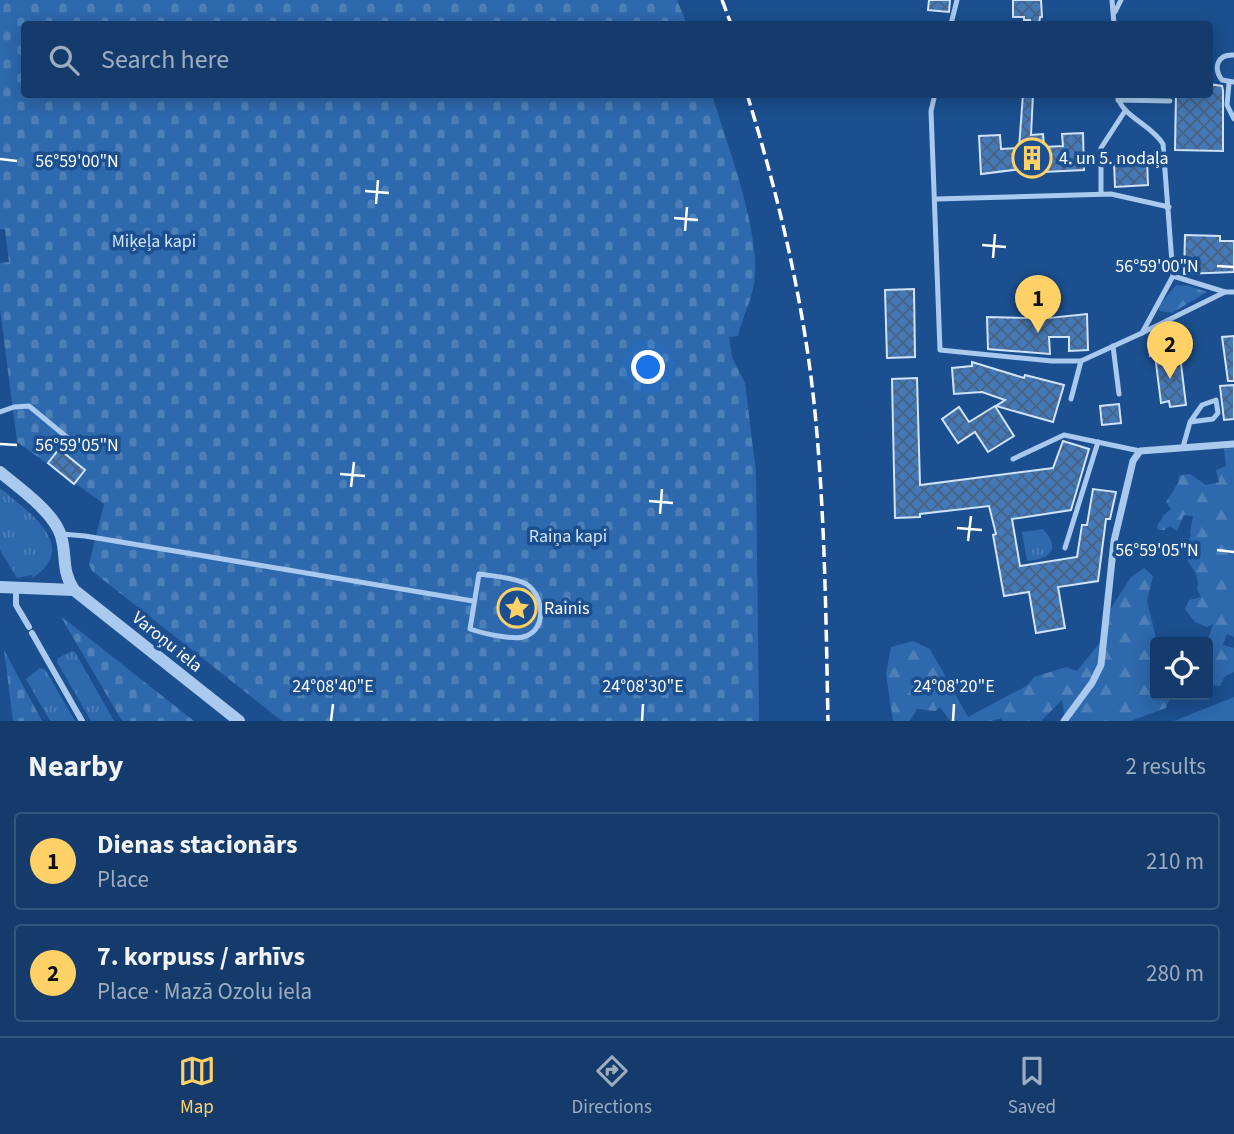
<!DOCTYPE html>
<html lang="en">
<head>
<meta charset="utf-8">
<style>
	body { margin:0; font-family:"Source Sans 3",sans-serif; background:#214673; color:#f1f3f6 }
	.controls { position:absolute; right:21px; bottom:21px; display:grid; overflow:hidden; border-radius:7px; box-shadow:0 4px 18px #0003 }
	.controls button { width:63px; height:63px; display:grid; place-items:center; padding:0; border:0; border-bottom:2px solid #33557e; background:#143b6b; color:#f1f3f6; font:35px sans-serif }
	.you { position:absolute; left:649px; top:368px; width:24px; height:24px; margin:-18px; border:5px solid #fff; border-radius:50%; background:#1a73e8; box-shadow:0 0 0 10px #1a73e833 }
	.badge { display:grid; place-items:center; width:46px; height:46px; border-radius:50%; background:#ffd166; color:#111; font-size:23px; font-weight:700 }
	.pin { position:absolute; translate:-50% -58px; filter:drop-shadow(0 2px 4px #0008) }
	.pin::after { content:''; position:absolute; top:37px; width:24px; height:21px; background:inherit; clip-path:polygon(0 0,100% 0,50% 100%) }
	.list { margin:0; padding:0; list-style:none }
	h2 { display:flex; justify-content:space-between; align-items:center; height:91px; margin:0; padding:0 28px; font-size:30px }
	h2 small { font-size:23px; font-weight:400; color:#9dadc1 }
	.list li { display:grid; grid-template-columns:46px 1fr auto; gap:21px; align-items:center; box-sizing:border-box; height:98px; margin:0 14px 14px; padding:0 14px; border:2px solid #33557e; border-radius:7px }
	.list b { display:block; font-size:26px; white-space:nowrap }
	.list p { margin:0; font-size:23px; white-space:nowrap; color:#9dadc1 }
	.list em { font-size:23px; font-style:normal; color:#9dadc1 }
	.icon { flex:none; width:38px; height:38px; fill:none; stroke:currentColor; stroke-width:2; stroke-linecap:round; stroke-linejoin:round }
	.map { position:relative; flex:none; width:1234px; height:721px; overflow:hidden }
	.search { position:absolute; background:#143b6b; box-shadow:0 4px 18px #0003; left:21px; right:21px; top:21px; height:77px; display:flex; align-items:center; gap:18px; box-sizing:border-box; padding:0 24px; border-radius:7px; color:#9dadc1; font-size:26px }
	.sheet { height:315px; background:#143b6b }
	nav { display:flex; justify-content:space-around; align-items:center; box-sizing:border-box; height:98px; border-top:2px solid #33557e; background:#143b6b; font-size:19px; color:#9dadc1 }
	nav a { display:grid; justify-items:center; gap:4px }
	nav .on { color:#ffd166 }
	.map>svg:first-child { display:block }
</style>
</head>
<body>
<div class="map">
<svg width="1234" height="721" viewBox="0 0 1234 721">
	<defs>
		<pattern id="grass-tufts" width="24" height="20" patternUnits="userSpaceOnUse" patternTransform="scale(1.75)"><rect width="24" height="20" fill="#2e69ad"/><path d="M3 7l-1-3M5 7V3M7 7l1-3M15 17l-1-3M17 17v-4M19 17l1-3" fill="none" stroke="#4d80b9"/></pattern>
		<pattern id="forest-firs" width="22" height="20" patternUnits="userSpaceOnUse" patternTransform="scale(1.75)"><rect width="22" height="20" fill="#2e69ad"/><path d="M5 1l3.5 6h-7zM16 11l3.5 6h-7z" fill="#4d80b9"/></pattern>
		<pattern id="cemetery-stones" width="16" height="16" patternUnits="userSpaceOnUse" patternTransform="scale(1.75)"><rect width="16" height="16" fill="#2e69ad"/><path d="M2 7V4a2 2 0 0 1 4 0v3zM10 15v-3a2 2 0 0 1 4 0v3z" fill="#4d80b9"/></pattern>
		<pattern id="building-cross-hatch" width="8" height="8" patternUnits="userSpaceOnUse" patternTransform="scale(1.75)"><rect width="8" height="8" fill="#4478b7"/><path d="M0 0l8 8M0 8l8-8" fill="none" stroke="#486282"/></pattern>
	</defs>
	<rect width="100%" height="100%" fill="#1b4f8f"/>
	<!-- grass -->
	<g fill="url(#grass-tufts)">
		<path d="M0,488C27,511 81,545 33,578L32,575L17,578L0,550Z"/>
		<path d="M1043,529C1062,550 1049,559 1027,561L1022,532Z"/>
		<polygon points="72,651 75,652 114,721 91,721 57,662 58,658"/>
		<polygon points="40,668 45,669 75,721 50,721 26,679"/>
	</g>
	<!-- forest -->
	<g fill="url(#forest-firs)">
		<polygon points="1176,285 1189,286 1207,292 1172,313 1160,311 1158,307"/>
		<path d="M1234,447V637L1227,634L1223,645L1234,648V672L1225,676L1220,686L1209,685L1208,683L1210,648L1207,642L1213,624L1207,627L1195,622L1185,609L1189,600L1201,597L1197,589C1203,565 1175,567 1191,535L1190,532L1193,516L1184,515L1177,531L1170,526L1164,530H1158L1157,526L1164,515L1171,509L1166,502L1178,483L1179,475L1190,474L1206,485L1219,482L1216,470L1226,466L1224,449Z"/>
		<polygon points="1144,568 1153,576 1147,601 1157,642 1155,695 1171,695 1166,708 1130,721 1065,721 1062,700 1041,721 1002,721 1002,718 991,721 950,721 940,707 935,711 917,709 910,721 893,721 886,674 891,647 913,641 930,649 968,717 1028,685 1034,677 1066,667 1077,671 1102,640 1103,621 1131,577"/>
	</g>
	<!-- cemetery -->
	<g fill="url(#cemetery-stones)">
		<path d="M0,0H677L687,24H24V94L712,95C727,144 762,234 754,284C751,301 742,319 738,336L729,337L732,357L745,383L756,472L759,721H282L92,571L89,564L104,504L17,442L0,309V263L9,262L5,229H0Z"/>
		<polygon points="61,617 66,620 194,721 122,721"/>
		<polygon points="4,650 42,721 13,721"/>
	</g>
	<!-- park -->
	<polygon fill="#2e69ad" points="1234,697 1234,721 1174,721"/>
	<!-- building -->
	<g fill="url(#building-cross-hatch)" stroke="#cfe3fa" stroke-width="2">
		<polygon points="929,0 950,0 949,12 928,10"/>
		<polygon points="1013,0 1041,0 1042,17 1040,17 1039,24 1030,24 1030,20 1024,20 1024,17 1013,17"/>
		<polygon points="1209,84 1222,86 1223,90 1223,151 1175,150 1176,94 1209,94"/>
		<polygon points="1023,94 1033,94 1031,135 1043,134 1044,147 1063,146 1062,134 1083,133 1084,170 1022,173 1021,169 981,174 979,136 1000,135 1001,149 1019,148"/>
		<polygon points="1147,160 1148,185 1115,187 1114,162"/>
		<polygon points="1185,235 1220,236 1220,241 1234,241 1234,272 1184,274"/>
		<polygon points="914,289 915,357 887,358 885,290"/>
		<polygon points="1087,314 1088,350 1069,351 1069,337 1049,337 1050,354 988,349 987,317 1026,318 1026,316 1049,315 1049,318"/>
		<polygon points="1234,336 1234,381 1228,381 1222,337"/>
		<polygon points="1178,339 1186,405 1170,407 1169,401 1161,403 1155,355 1150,356 1148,343"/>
		<polygon points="972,362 1024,378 1025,375 1064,385 1053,422 996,406 1005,400 982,392 954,394 952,368 972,366"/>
		<polygon points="917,378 920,485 1053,468 1063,441 1089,449 1071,510 1012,519 1020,566 1077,557 1082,525 1087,525 1093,489 1116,492 1110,519 1106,519 1098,581 1058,587 1065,628 1036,633 1029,592 1004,596 993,535 996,534 989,506 920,514 920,517 895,518 892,379"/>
		<polygon points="1234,385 1234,419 1224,420 1220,386"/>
		<polygon points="1119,404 1121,423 1102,425 1100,406"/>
		<polygon points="995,406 1014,436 988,452 975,432 958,443 942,419 959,407 969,422"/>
		<polygon points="59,449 85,470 74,484 48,463"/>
	</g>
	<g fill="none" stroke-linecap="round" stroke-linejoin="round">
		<!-- service -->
		<g stroke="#a9c9ee" stroke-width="5">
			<polyline points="1112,0 1114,24"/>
			<polyline points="1115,12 1121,0"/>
			<polyline points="951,24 957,0"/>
			<path d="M1234,55C1217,54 1213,68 1222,80L1234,82"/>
			<polyline points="1229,83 1227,105 1234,119"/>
			<polyline points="935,94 931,111 940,350 1052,361 1081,361"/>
			<path d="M1117,94C1120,116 1151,124 1163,144L1173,276L1225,292"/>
			<polyline points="1118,100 1170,101"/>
			<polyline points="1101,194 1101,148 1125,111"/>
			<polyline points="936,199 1111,194 1169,207"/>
			<polyline points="1173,276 1142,333 1225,292 1234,292"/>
			<polyline points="1113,346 1119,394"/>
			<polyline points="1071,399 1081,361 1142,333"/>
			<polyline points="0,412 14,407 29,406 69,439"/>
			<polyline points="1183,447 1190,422 1213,419 1218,413 1216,400 1202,405 1190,422"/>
			<polyline points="1013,459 1064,435 1140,451"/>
			<polyline points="62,534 85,536 473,601"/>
			<polyline points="1065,548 1098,442"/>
			<path d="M479,574C492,576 509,577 522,582C543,589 550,631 523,637C512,640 481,633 470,629Z"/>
		</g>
		<!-- pedestrian -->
		<g stroke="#a9c9ee" stroke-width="6">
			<polyline points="16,589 16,605 29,627"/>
			<polyline points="32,633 82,721"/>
		</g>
		<!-- minor -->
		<polyline stroke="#a9c9ee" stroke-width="7" points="1064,721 1092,683 1101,665 1114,541 1133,461 1140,451 1234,444"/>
		<!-- tertiary -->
		<g stroke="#a9c9ee" stroke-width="12">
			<path d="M0,472C19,488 54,512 61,536C67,556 61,570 74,590L239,721"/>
			<polyline points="0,587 74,590"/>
		</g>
		<!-- rail -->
		<g stroke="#fff" stroke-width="3.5" stroke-dasharray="12 5" stroke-linecap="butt">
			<polyline points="722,0 731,24"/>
			<path d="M747,94C780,201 806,311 816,423C825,522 826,621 828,721"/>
		</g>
	</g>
	<!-- ticks -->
	<path fill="none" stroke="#fff" stroke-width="2.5" d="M0,159L17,161M365,191L389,193M376,204L378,180M674,218L698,220M685,231L687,207M982,245L1006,247M993,258L995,234M1217,266L1234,267M0,444L17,445M340,474L365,476M351,487L354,462M649,501L673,503M660,514L662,489M957,528L982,530M968,541L971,516M1217,550L1234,552M331,721L333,704M642,721L643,704M953,721L954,704"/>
	<!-- icons -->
	<defs>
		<g id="building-ring" transform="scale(2.0125)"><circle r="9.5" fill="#1b4f8f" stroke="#ffd166" stroke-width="1.5"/><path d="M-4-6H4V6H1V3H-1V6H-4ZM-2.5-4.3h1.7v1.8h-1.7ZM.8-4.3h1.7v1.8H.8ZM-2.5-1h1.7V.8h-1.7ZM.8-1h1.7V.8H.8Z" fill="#ffd166"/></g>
		<g id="sight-ring" transform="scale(2.0125)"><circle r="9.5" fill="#1b4f8f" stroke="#ffd166" stroke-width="1.5"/><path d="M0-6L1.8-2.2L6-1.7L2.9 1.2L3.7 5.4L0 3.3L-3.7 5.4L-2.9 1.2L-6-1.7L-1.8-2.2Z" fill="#ffd166"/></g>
	</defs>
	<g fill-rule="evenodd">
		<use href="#building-ring" x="1032" y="158"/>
		<use href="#sight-ring" x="517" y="608"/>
	</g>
	<g text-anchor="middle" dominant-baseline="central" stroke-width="7" stroke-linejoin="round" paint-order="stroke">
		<!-- poi labels -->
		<g font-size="18" fill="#fff" stroke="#1b4f8f" text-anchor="start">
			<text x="1059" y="158">4. un 5. nodaļa</text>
			<text x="544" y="608">Rainis</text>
		</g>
		<!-- park labels -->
		<g font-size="18" fill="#cfe3fa" stroke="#1b4f8f">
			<text x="154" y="241">Miķeļa kapi</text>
			<text x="568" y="536">Raiņa kapi</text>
		</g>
		<!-- street labels -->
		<g font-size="18" fill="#fff" stroke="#1b4f8f">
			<text transform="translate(167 642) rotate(39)">Varoņu iela</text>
		</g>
	</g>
	<g font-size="18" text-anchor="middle" fill="#fff" stroke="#1b4f8f" stroke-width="7" stroke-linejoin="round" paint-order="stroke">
		<text x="77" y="167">56°59'00"N</text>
		<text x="1157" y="272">56°59'00"N</text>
		<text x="77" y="451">56°59'05"N</text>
		<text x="1157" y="556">56°59'05"N</text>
		<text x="333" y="692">24°08'40"E</text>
		<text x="643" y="692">24°08'30"E</text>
		<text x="954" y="692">24°08'20"E</text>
	</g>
</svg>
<div class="controls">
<button><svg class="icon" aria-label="locate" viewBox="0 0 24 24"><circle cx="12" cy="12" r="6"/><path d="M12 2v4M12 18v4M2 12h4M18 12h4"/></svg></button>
</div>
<div class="you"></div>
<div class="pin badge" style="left:1038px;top:333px">1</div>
<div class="pin badge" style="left:1170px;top:379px">2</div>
<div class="search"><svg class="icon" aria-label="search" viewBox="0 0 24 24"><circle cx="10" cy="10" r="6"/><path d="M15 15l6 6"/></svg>Search here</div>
</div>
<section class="sheet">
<h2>Nearby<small>2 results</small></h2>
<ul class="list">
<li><span class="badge">1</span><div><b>Dienas stacionārs</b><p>Place</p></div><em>210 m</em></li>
<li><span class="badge">2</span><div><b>7. korpuss / arhīvs</b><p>Place · Mazā Ozolu iela</p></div><em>280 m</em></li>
</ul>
</section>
<nav>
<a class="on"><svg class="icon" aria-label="map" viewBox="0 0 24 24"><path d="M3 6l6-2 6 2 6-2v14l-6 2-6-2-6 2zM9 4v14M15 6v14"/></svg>Map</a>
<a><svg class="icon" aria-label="directions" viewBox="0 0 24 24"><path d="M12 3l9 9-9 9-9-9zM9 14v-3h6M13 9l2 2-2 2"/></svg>Directions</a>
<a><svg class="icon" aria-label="saved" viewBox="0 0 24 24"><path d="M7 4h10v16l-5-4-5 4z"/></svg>Saved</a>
</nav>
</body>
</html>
